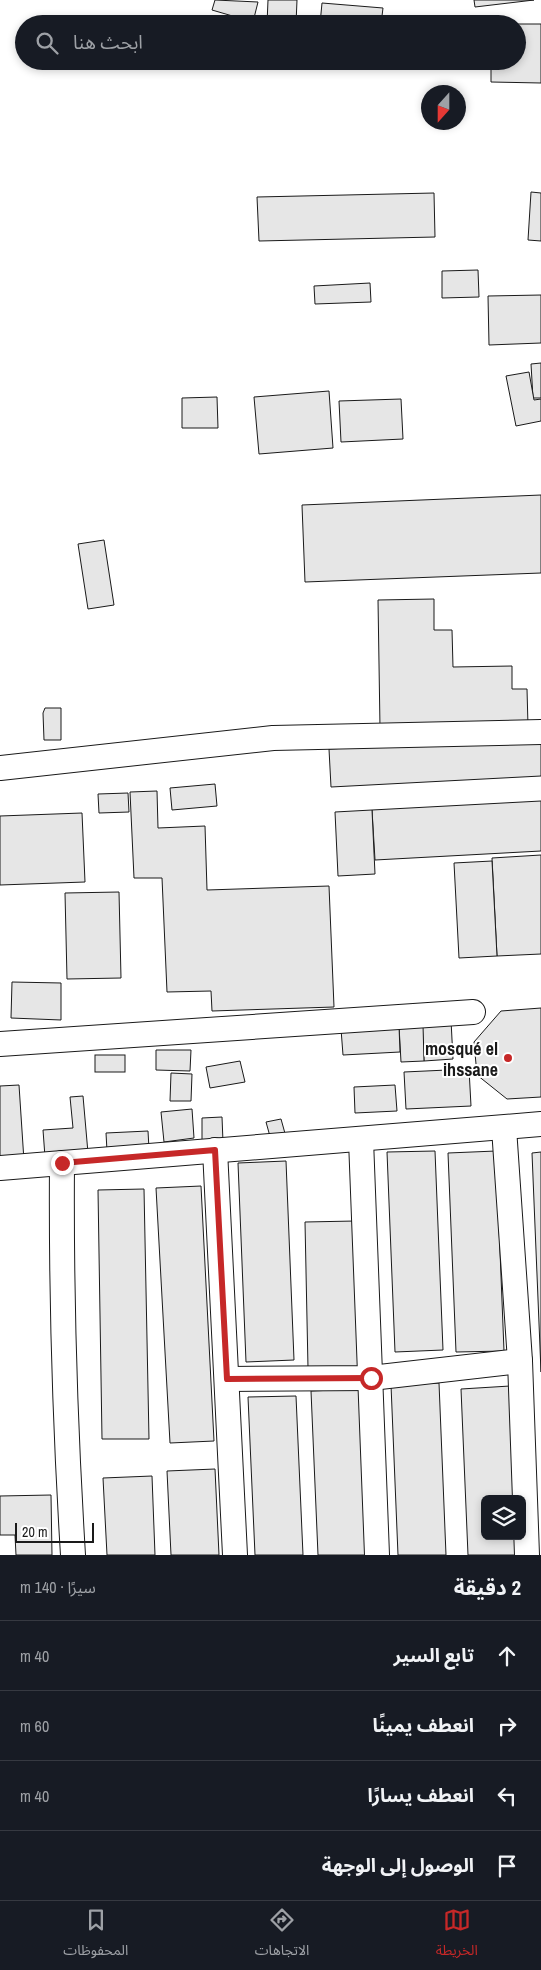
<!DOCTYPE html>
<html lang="ar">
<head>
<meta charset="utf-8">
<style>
	body { margin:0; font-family:"Archivo Narrow","Noto Sans Arabic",sans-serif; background:#242831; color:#f1f3f6; direction:rtl }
	.controls { position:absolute; right:15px; bottom:15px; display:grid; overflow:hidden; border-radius:8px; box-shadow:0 2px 8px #0003 }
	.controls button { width:45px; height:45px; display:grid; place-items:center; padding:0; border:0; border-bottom:1px solid #363941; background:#171b24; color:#f1f3f6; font:25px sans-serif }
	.compass { position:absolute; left:421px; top:85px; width:45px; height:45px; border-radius:50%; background:#171b24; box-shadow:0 2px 8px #0003; rotate:201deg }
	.scale { position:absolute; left:15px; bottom:12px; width:79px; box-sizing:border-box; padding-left:5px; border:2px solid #1a1a1a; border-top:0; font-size:14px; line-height:18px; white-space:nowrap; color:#1a1a1a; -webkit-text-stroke:4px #fff; paint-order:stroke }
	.stop { position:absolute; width:15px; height:15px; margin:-11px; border:4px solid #c62828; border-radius:50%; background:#fff }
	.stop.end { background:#c62828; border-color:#fff; box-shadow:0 1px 5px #0008 }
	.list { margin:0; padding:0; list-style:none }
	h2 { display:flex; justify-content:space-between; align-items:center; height:65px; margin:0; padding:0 20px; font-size:21px }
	h2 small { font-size:16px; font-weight:400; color:#9ea1a6 }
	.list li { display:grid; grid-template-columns:32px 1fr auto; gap:15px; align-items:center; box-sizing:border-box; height:70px; padding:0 20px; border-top:1px solid #363941 }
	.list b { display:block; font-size:19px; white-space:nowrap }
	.list em { font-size:16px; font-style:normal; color:#9ea1a6 }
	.icon { flex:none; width:28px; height:28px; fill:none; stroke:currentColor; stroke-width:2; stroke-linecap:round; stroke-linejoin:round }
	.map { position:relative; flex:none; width:541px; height:1555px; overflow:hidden; direction:ltr }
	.search { position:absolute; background:#171b24; box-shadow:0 2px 8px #0003; left:15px; right:15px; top:15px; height:55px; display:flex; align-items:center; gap:12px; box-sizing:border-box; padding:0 18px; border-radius:28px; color:#9ea1a6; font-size:19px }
	.sheet { height:345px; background:#171b24 }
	nav { display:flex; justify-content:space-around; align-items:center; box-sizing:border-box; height:70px; border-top:1px solid #363941; background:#171b24; font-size:14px; color:#9ea1a6 }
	nav a { display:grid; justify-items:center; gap:2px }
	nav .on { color:#c62828 }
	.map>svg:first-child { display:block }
</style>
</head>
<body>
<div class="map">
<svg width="541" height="1555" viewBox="0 0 541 1555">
	<rect width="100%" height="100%" fill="#fff"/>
	<!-- building -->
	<g fill="#e6e6e6" stroke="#1a1a1a">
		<polygon points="215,0 258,2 253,22 212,10"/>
		<polygon points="268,0 297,0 296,24 267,24"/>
		<polygon points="474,0 534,0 475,7"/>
		<polygon points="322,3 383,8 381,24 320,24"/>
		<polygon points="517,24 541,24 541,83 491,82 491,61 517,61"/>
		<polygon points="531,192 541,193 541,241 528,240"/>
		<polygon points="434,193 435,237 259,241 257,197"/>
		<polygon points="478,270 479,297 442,298 442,271"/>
		<polygon points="370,283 371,302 315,304 314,286"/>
		<polygon points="541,295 541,343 489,345 488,296"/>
		<polygon points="541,363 541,398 533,398 531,364"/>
		<polygon points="529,372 534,400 541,399 541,421 516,426 506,376"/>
		<polygon points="329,391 333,448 259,454 254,397"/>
		<polygon points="217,397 218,428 182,428 182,398"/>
		<polygon points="401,399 403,439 341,442 339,401"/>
		<polygon points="541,495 541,573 305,582 302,505"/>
		<polygon points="104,540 114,605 88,609 78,544"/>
		<polygon points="434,599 434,630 452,630 453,667 512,666 512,689 527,689 528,726 380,728 378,600"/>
		<polygon points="45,708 61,708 61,740 44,740 43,713"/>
		<polygon points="541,738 541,776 331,787 329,749"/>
		<polygon points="215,784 217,806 172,810 170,788"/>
		<polygon points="157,791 158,828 205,826 207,890 329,886 334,1007 212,1011 211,991 167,992 162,878 134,878 130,792"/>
		<polygon points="128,793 129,812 99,813 98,794"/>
		<polygon points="541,801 541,851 375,860 372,810"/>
		<polygon points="372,810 375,874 338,876 335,812"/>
		<polygon points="82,813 85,882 0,885 0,816"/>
		<polygon points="541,855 541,954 497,956 492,858"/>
		<polygon points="492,861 497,956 459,958 454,863"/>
		<polygon points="119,892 121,978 67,979 65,893"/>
		<polygon points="12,982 61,983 61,1020 11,1018"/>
		<polygon points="541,1008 541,1097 507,1099 477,1075 474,1042 501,1011"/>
		<polygon points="451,1020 453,1059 424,1061 422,1021"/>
		<polygon points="423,1025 424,1061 401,1062 399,1026"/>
		<polygon points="399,1026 400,1052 343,1055 341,1029"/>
		<polygon points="156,1050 191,1050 190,1071 156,1070"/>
		<rect x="95" y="1055" width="30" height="17"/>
		<polygon points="240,1061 245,1082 210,1088 206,1067"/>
		<polygon points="469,1069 471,1106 406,1109 404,1072"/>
		<polygon points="171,1073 192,1074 191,1101 170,1101"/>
		<polygon points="19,1085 24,1161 0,1162 0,1086"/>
		<polygon points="395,1085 397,1111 355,1113 354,1087"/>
		<polygon points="83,1096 88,1153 45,1157 43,1130 73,1128 70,1097"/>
		<polygon points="192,1109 194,1138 164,1142 161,1112"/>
		<polygon points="222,1117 223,1142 202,1142 202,1118"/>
		<polygon points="281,1119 286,1137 271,1140 266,1122"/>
		<polygon points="148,1131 149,1149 107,1151 106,1133"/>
		<polygon points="435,1151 443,1350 395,1352 387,1152"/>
		<polygon points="496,1151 504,1351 456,1352 448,1153"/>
		<polygon points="541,1152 541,1372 532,1153"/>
		<polygon points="286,1161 294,1360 246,1362 238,1163"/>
		<polygon points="201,1186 214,1441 170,1443 156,1188"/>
		<polygon points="144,1189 149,1439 102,1439 98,1190"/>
		<polygon points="355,1221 358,1367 308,1368 305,1222"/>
		<polygon points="439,1383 446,1555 398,1555 391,1385"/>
		<polygon points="510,1386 514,1499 485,1499 485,1536 516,1536 517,1555 468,1555 461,1389"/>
		<polygon points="359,1389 366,1555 318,1555 311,1391"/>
		<polygon points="296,1396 303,1555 255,1555 248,1397"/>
		<polygon points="215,1469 219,1555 171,1555 167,1471"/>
		<polygon points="152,1476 155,1555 107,1555 103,1478"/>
		<polygon points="51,1495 52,1555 16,1555 15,1535 0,1535 0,1496"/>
	</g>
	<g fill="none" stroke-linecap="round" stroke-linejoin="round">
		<!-- minor casing -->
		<g stroke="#1a1a1a" stroke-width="26">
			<g id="minor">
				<polyline points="0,768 273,738 541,732"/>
				<polyline points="0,1044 473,1012"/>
				<polyline points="504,1128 520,1361 527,1555"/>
				<polyline points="361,1140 377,1555"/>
				<polyline points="215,1150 235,1555"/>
				<path d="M62,1163C61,1294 65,1425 73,1555"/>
				<polyline points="0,1168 541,1124"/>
				<polyline points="227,1379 371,1378 520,1361"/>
			</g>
		</g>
		<!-- minor -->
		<use href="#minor" stroke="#fff" stroke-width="24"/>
	</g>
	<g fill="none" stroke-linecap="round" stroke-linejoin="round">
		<!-- route -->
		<polyline stroke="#c62828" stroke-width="6" points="62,1163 215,1150 227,1379 371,1378"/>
	</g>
	<!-- markers -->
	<circle fill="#c62828" stroke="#fff" stroke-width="2" cx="508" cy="1058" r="5"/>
	<g text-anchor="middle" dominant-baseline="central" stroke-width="4" stroke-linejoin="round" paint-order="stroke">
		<!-- poi labels -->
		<g font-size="18" font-weight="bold" fill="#1a1a1a" stroke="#fff" text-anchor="end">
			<text x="498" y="1048">mosqué el<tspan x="498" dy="21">ihssane</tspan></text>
		</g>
	</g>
</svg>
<div class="controls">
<button><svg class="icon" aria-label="layers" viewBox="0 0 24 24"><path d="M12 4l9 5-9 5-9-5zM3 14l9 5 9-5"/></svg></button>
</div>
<svg class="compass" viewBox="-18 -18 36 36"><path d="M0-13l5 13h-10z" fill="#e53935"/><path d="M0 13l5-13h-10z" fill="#9ea1a6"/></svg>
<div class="scale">20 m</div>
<div class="stop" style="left:371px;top:1378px"></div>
<div class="stop end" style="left:62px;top:1163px"></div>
<div class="search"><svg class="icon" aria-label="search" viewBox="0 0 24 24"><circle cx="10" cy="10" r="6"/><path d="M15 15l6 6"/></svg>ابحث هنا</div>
</div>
<section class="sheet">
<h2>2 دقيقة<small>سيرًا · 140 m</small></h2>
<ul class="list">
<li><svg class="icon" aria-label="ahead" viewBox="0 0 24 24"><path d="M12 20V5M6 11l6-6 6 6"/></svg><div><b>تابع السير</b></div><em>40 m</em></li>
<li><svg class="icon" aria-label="right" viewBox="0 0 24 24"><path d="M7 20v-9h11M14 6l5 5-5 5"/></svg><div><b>انعطف يمينًا</b></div><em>60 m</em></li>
<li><svg class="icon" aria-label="left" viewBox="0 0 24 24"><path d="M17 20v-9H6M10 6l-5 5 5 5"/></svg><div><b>انعطف يسارًا</b></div><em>40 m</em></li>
<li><svg class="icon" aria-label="arrive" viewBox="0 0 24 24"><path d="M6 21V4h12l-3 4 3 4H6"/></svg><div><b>الوصول إلى الوجهة</b></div></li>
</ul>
</section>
<nav>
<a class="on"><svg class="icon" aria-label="map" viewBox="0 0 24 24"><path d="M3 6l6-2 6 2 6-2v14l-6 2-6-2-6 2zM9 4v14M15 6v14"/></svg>الخريطة</a>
<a><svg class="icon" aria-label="directions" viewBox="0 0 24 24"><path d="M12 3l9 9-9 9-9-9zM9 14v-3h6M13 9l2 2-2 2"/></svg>الاتجاهات</a>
<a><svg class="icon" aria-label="saved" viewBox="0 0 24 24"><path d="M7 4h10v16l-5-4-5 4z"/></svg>المحفوظات</a>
</nav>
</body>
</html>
